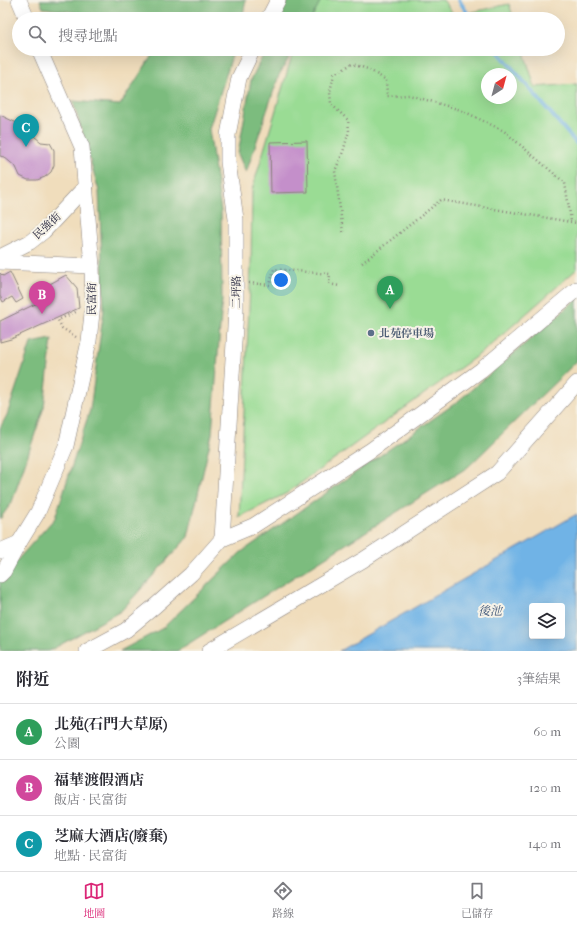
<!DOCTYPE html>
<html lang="zh-TW">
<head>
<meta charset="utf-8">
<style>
	body { margin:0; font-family:"IM FELL French Canon","Noto Serif TC",serif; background:#f2f2f3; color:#2b2b33 }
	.controls { position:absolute; right:12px; bottom:12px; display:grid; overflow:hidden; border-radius:4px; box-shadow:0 4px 16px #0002 }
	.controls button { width:36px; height:36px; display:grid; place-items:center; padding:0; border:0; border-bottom:1px solid #e1e1e2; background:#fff; color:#2b2b33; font:20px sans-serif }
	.compass { position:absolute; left:481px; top:68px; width:36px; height:36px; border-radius:50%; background:#fff; box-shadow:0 4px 16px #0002; rotate:36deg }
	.you { position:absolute; left:281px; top:280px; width:14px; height:14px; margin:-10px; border:3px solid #fff; border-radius:50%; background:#1a73e8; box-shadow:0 0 0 6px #1a73e833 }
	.badge { display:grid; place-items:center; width:26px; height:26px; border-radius:50%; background:#db2777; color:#fff; font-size:13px; font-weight:700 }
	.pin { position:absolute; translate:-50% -33px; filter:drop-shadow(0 1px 2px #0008) }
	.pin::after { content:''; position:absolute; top:21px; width:14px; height:12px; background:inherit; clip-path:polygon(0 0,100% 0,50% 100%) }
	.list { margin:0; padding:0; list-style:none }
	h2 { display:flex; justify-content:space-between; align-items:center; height:52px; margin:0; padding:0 16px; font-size:17px }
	h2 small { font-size:13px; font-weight:400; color:#7c7c81 }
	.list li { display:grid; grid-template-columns:26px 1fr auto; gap:12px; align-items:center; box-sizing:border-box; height:56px; padding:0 16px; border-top:1px solid #e1e1e2 }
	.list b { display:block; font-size:15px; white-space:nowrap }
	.list p { margin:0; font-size:13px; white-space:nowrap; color:#7c7c81 }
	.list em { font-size:13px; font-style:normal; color:#7c7c81 }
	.icon { flex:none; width:22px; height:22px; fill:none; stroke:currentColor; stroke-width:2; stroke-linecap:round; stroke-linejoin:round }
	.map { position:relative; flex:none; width:577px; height:651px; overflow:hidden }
	.search { position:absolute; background:#fff; box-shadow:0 4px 16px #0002; left:12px; right:12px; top:12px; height:44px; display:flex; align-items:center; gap:10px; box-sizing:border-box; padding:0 14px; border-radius:22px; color:#7c7c81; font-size:15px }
	.sheet { height:220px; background:#fff }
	nav { display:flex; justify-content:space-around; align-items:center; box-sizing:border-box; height:56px; border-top:1px solid #e1e1e2; background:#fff; font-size:11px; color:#7c7c81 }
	nav a { display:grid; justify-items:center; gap:2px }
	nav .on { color:#db2777 }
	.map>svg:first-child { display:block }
</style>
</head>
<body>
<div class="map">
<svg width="577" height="651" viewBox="0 0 577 651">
	<rect width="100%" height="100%" fill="#f7f3e8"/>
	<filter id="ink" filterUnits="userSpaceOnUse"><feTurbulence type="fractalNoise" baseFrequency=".025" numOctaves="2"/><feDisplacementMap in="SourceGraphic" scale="8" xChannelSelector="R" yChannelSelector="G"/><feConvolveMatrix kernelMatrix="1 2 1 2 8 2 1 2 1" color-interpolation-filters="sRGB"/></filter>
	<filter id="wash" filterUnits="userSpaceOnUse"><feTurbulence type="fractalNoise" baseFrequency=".012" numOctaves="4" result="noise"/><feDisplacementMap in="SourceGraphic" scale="16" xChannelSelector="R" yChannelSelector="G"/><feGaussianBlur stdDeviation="0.9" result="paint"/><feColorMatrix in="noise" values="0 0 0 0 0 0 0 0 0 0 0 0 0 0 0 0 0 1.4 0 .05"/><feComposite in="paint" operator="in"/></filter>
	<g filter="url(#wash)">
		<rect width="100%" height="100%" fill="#f0ddbc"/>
		<!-- green -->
		<g fill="#9adc94" stroke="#5e7f68" fill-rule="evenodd">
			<polygon points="308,0 443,0 455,16 509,4 514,19 303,19"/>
			<path d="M294,49H523L535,87L577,84V269L485,350L287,493L239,517L251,267L252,190ZM487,74H511V98H487Z"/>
		</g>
		<!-- forest -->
		<g fill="#7bbc7e" stroke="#4e6f5c">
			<polygon points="40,0 246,0 242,19 126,19 43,8"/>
			<polygon points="288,0 321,0 311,19 279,19"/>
			<polygon points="156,49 234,49 209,129 221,211 222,300 212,434 188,537 121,611 49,651 0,651 0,579 55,518 90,410 104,309 99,191 73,101 120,105"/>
			<polygon points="266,49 294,49 279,75 246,173 238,154 251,80"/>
			<polygon points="577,299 577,361 468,467 177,651 120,651 163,628 240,553 457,402"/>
			<polygon points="52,339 44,407 12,502 0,519 0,428 7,415 31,343"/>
		</g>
		<!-- water -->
		<path fill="#70b3e6" stroke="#496a90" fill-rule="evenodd" d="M577,514V651H339ZM532,606H562V636H532Z"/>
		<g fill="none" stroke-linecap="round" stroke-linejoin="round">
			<!-- stream -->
			<g stroke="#70b3e6" stroke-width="4">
				<polyline points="459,0 471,19"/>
				<polyline points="496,49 577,144"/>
			</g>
		</g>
		<g id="blocks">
			<!-- building -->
			<g fill="#c48fca">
				<polygon points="0,115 21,125 41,142 50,143 54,150 54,165 51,172 45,177 37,180 28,180 20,176 16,167 4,157 0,156"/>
				<polygon points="307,141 308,192 271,193 270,142"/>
				<polygon points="10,272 23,299 16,303 12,297 3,302 0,296 0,273 3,276"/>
				<polygon points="66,275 77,288 79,308 11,339 0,342 0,321 52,296 48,285"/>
			</g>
		</g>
	</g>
	<g filter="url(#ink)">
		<use href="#blocks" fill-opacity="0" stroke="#89807c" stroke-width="1"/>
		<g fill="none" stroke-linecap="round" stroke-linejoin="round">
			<!-- street casing -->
			<g stroke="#89807c" stroke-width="16">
				<g id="street">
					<polyline points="19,0 27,19"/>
					<polyline points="268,19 278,0"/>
					<polyline points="0,257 30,242 44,231 86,186"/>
					<polyline points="0,262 92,266"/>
					<polyline points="222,539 236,310 236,219 228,162 228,135 239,78 253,49"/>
					<polyline points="0,551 19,543"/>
					<polyline points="0,575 4,571 19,543 38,512 66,446 89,341 93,304 92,266 82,147 39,49"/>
					<polyline points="87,651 126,630 155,606 191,574 222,539 253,526 371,450 481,370 577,289"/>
					<polyline points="209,651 363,560 497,473 577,383"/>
				</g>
			</g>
			<!-- path -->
			<g stroke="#89807c" stroke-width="2.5" stroke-dasharray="1 3" stroke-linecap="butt">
				<polyline points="343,232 335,171 343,152 349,131 348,120 331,104 330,92 334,74 352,64 368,69 386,80 387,96 409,95 461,110 504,131 565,183 571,221"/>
				<polyline points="362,263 441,200 577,223"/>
				<polyline points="249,283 270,285 274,269 330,274 329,284 339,286"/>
				<polyline points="76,337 62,328 58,320 78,311"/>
			</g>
			<!-- street -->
			<use href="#street" stroke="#fff" stroke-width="15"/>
		</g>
	</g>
	<!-- markers -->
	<circle fill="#5c6f8a" stroke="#f7f3e8" stroke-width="1.5" cx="371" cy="333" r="4"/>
	<g text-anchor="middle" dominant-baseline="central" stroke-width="4" stroke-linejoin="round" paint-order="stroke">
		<!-- street labels -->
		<g font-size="11" fill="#22223b" stroke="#f7f3e8">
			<text transform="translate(47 226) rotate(-43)">民強街</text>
			<text transform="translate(236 292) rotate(-90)">二坪路</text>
			<text transform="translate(92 299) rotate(-89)">民富街</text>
		</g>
		<!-- service labels -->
		<g font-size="11" font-weight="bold" fill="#4e5e75" stroke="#f7f3e8" text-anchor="start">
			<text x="379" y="333">北苑停車場</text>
		</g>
		<!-- water labels -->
		<g font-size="12" font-style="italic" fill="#3d5577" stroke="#f7f3e8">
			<text x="490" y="611">後池</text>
		</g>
	</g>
</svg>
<div class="controls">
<button><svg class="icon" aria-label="layers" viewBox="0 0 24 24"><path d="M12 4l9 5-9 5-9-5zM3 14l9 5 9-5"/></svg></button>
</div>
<svg class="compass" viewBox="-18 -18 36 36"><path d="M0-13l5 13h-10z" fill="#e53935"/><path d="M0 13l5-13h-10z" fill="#7c7c81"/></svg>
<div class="you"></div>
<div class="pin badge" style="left:390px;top:309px;background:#2e9e5b">A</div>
<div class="pin badge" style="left:42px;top:314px;background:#d1479c">B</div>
<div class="pin badge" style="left:26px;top:147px;background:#0f9aa8">C</div>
<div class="search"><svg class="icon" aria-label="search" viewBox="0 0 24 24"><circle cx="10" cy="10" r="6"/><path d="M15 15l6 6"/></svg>搜尋地點</div>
</div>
<section class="sheet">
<h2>附近<small>3筆結果</small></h2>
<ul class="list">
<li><span class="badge" style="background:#2e9e5b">A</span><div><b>北苑(石門大草原)</b><p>公園</p></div><em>60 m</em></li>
<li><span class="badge" style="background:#d1479c">B</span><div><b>福華渡假酒店</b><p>飯店 · 民富街</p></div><em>120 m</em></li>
<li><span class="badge" style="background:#0f9aa8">C</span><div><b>芝麻大酒店(廢棄)</b><p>地點 · 民富街</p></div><em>140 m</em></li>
</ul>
</section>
<nav>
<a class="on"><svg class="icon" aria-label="map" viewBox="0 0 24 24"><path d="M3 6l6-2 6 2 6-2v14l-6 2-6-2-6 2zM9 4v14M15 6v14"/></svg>地圖</a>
<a><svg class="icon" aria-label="directions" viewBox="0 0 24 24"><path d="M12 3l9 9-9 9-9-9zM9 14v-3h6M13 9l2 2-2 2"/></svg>路線</a>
<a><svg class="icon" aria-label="saved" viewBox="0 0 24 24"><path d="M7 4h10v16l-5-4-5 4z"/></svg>已儲存</a>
</nav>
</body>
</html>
